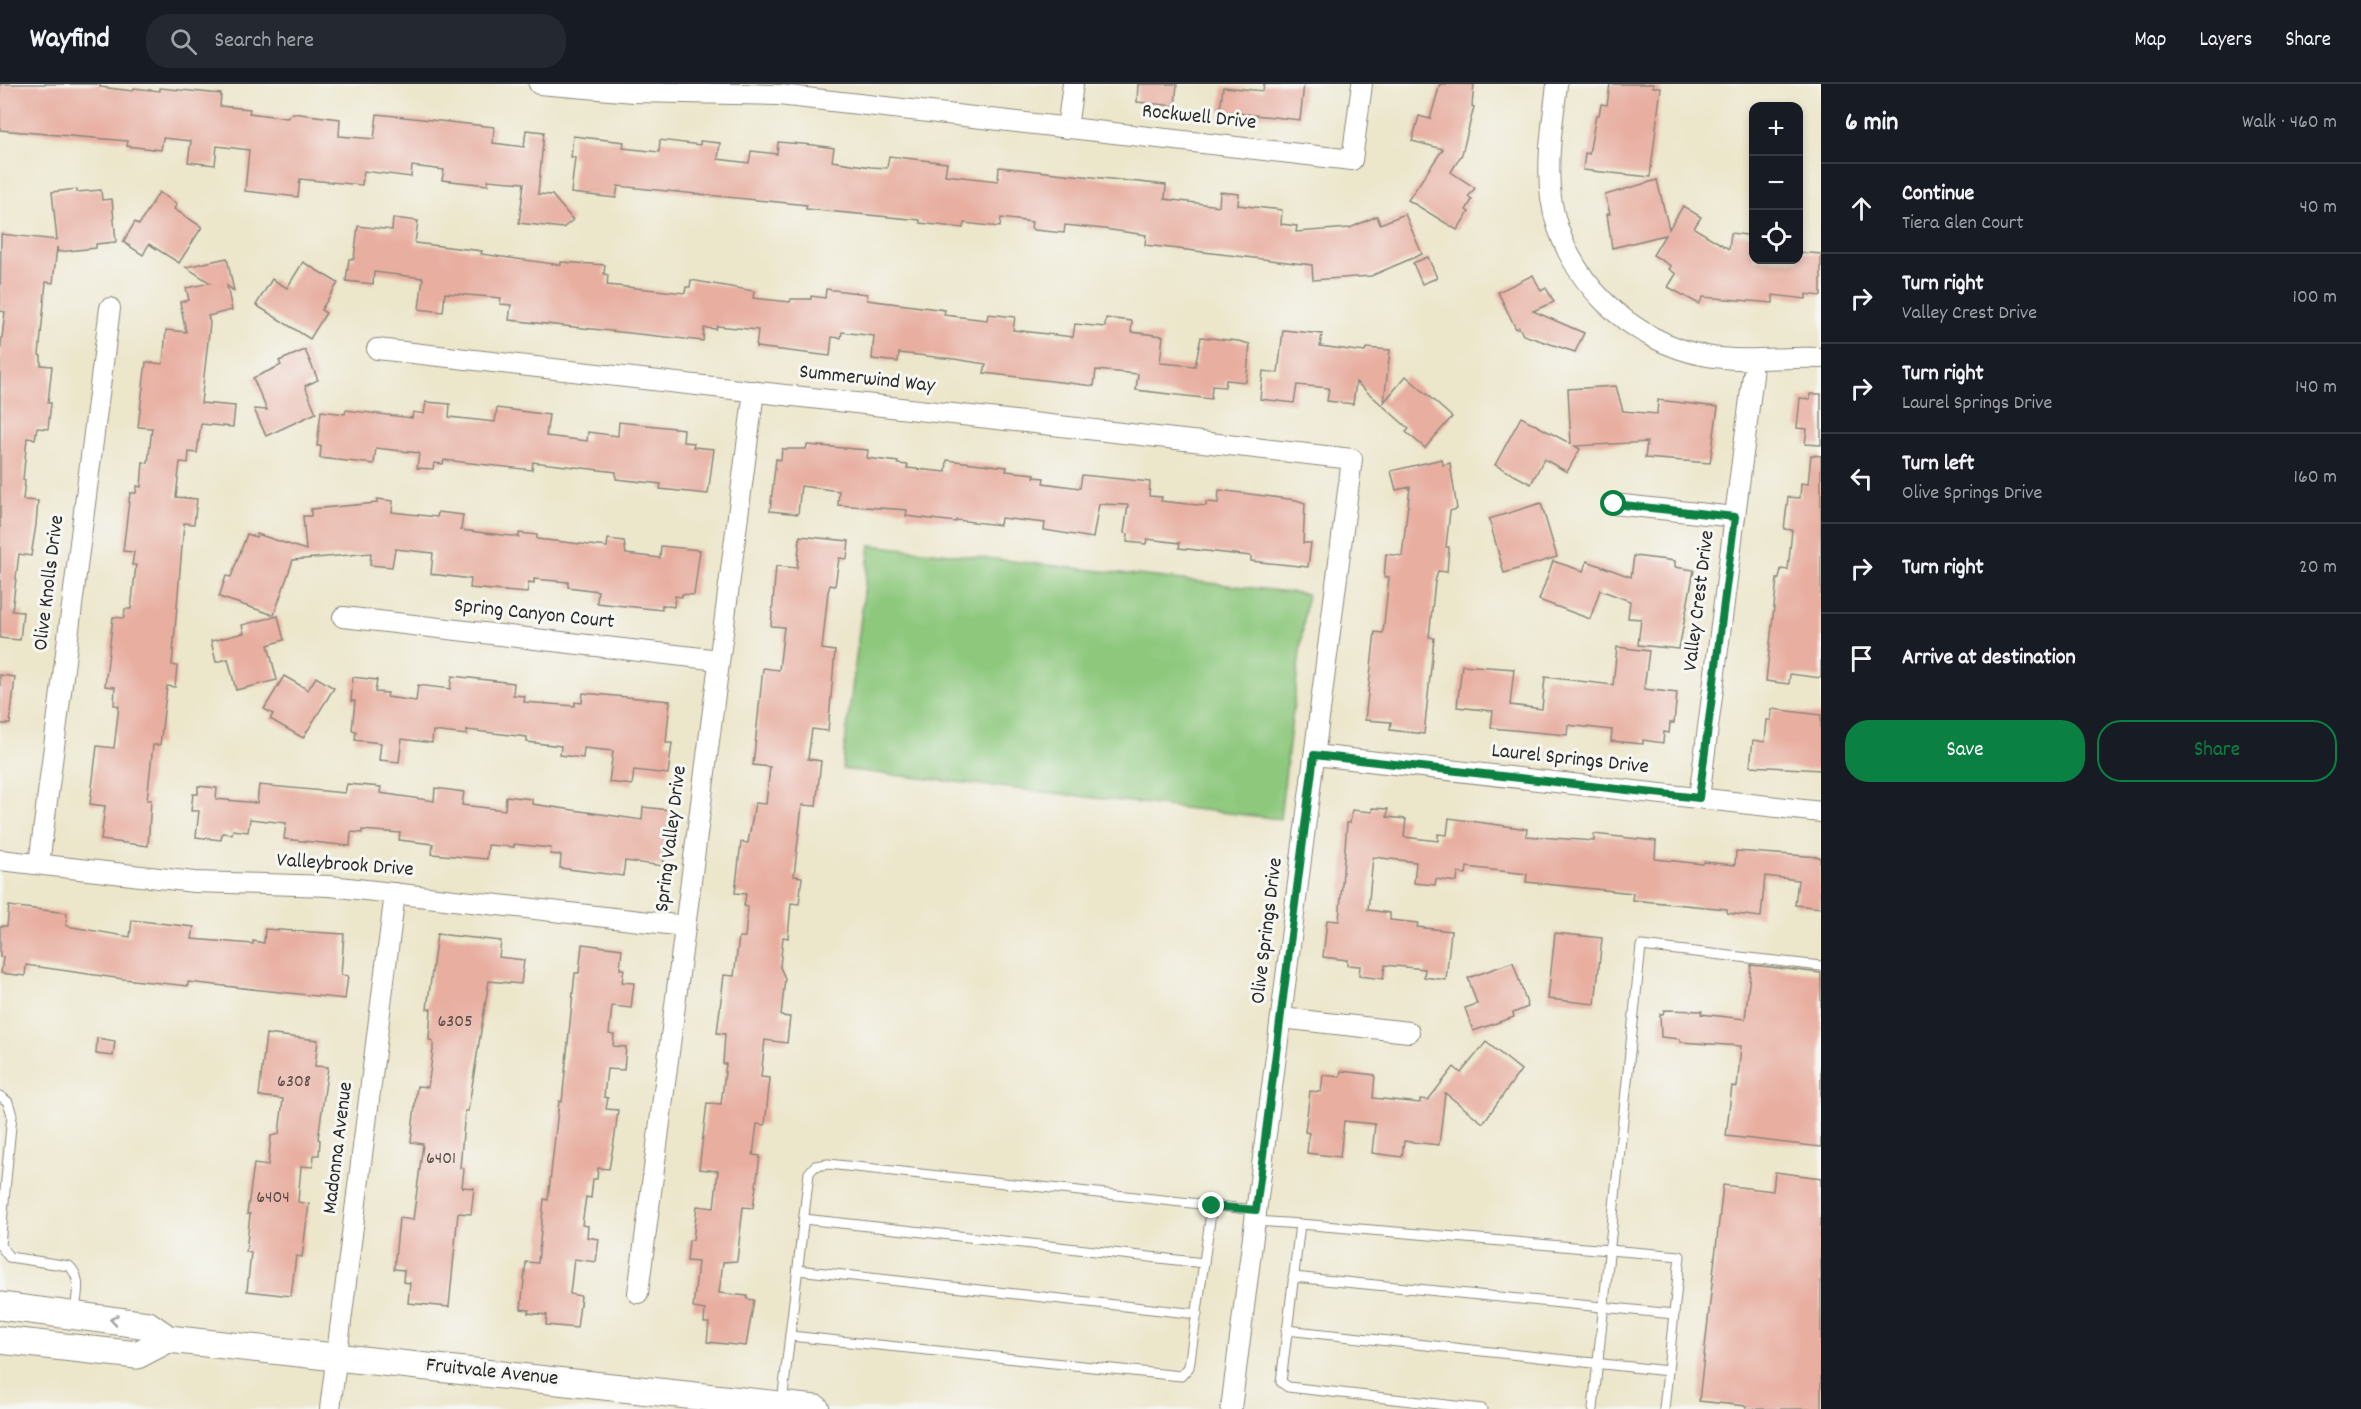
<!DOCTYPE html>
<html lang="en">
<head>
<meta charset="utf-8">
<style>
	body { margin:0; font-family:Dekko,sans-serif; background:#242831; color:#f1f3f6 }
	.controls { position:absolute; right:18px; top:18px; display:grid; overflow:hidden; border-radius:12px; box-shadow:0 3px 9px #0003 }
	.controls button { width:54px; height:54px; display:grid; place-items:center; padding:0; border:0; border-bottom:2px solid #363941; background:#171b24; color:#f1f3f6; font:30px sans-serif }
	.stop { position:absolute; width:18px; height:18px; margin:-14px; border:4px solid #0b8043; border-radius:50%; background:#fff }
	.stop.end { background:#0b8043; border-color:#fff; box-shadow:0 2px 6px #0008 }
	.list { margin:0; padding:0; list-style:none }
	h2 { display:flex; justify-content:space-between; align-items:center; height:78px; margin:0; padding:0 24px; font-size:26px }
	h2 small { font-size:20px; font-weight:400; color:#9ea1a6 }
	.list li { display:grid; grid-template-columns:39px 1fr auto; gap:18px; align-items:center; box-sizing:border-box; height:90px; padding:0 24px; border-top:2px solid #363941 }
	.list b { display:block; font-size:22px; white-space:nowrap }
	.list p { margin:0; font-size:20px; white-space:nowrap; color:#9ea1a6 }
	.list em { font-size:20px; font-style:normal; color:#9ea1a6 }
	.actions { display:flex; gap:12px; padding:18px 24px }
	.actions a { flex:1; padding:14px 0; border:2px solid #0b8043; border-radius:24px; text-align:center; font-size:21px; color:#0b8043 }
	.actions .main { background:#0b8043; color:#fff }
	.icon { flex:none; width:33px; height:33px; fill:none; stroke:currentColor; stroke-width:2; stroke-linecap:round; stroke-linejoin:round }
	.map { position:relative; flex:none; width:1821px; height:1325px; overflow:hidden }
	header { display:flex; align-items:center; gap:36px; box-sizing:border-box; height:84px; padding:0 30px; background:#171b24; border-bottom:2px solid #363941 }
	header strong { font-size:28px }
	nav { display:flex; gap:33px; margin-inline-start:auto; font-size:21px }
	.search { width:420px; height:54px; background:#242831; display:flex; align-items:center; gap:15px; box-sizing:border-box; padding:0 21px; border-radius:24px; color:#9ea1a6; font-size:22px }
	main { display:flex }
	aside { flex:1; background:#171b24 }
	.map>svg:first-child { display:block }
</style>
</head>
<body>
<header>
<strong>Wayfind</strong>
<div class="search"><svg class="icon" aria-label="search" viewBox="0 0 24 24"><circle cx="10" cy="10" r="6"/><path d="M15 15l6 6"/></svg>Search here</div>
<nav><a>Map</a><a>Layers</a><a>Share</a></nav>
</header>
<main>
<div class="map">
<svg width="1821" height="1325" viewBox="0 0 1821 1325">
	<rect width="100%" height="100%" fill="#f6f6f2"/>
	<filter id="ink" filterUnits="userSpaceOnUse"><feTurbulence type="fractalNoise" baseFrequency=".0167" numOctaves="2"/><feDisplacementMap in="SourceGraphic" scale="12" xChannelSelector="R" yChannelSelector="G"/><feConvolveMatrix kernelMatrix="1 2 1 2 8 2 1 2 1" color-interpolation-filters="sRGB"/></filter>
	<filter id="wash" filterUnits="userSpaceOnUse"><feTurbulence type="fractalNoise" baseFrequency=".008" numOctaves="4" result="noise"/><feDisplacementMap in="SourceGraphic" scale="24" xChannelSelector="R" yChannelSelector="G"/><feGaussianBlur stdDeviation="1.35" result="paint"/><feColorMatrix in="noise" values="0 0 0 0 0 0 0 0 0 0 0 0 0 0 0 0 0 1.4 0 .05"/><feComposite in="paint" operator="in"/></filter>
	<g filter="url(#wash)">
		<rect width="100%" height="100%" fill="#ece6cb"/>
		<!-- green -->
		<polygon fill="#8dc87d" stroke="#5c7a54" stroke-width="1.5" points="870,461 1307,510 1280,735 842,685"/>
		<g id="blocks">
			<!-- building -->
			<g fill="#e8afa1">
				<polygon points="0,0 100,0 100,3 133,7 134,4 160,7 160,4 221,10 220,22 250,25 249,29 287,34 292,29 340,35 339,52 374,55 377,30 494,43 493,59 524,63 526,46 544,48 538,110 552,111 573,136 563,144 519,139 524,99 488,96 488,101 442,96 444,86 412,82 411,93 364,87 362,101 300,95 298,113 245,107 249,66 217,62 215,81 188,78 191,57 163,54 161,66 127,62 128,57 0,46"/>
				<polygon points="1138,0 1177,0 1175,22 1137,18"/>
				<polygon points="1264,0 1304,0 1300,36 1220,27 1223,3 1263,7"/>
				<polygon points="1440,0 1474,0 1472,22 1474,23 1462,70 1451,88 1475,104 1468,113 1472,116 1466,126 1469,128 1457,146 1408,116 1443,65 1412,57 1419,32 1430,35"/>
				<polygon points="1610,0 1653,0 1653,3 1661,3 1650,93 1583,86 1585,69 1589,70 1596,31 1599,31 1601,20 1607,21"/>
				<polygon points="573,52 624,58 623,64 659,68 660,56 700,61 700,57 720,59 718,75 749,79 751,67 777,70 778,58 813,61 834,64 832,77 871,83 887,84 889,72 947,79 945,91 998,97 999,83 1166,101 1165,115 1219,122 1220,108 1239,110 1238,121 1282,126 1281,140 1297,142 1296,148 1350,144 1377,132 1380,140 1405,130 1422,170 1371,192 1313,196 1312,181 1145,161 1146,151 1104,145 1065,141 1064,149 1034,146 1031,144 1032,138 1001,134 1000,143 964,139 963,144 920,139 920,136 806,125 807,121 618,102 616,114 571,109 575,73 571,73"/>
				<polygon points="1657,96 1669,145 1683,122 1701,133 1694,144 1729,165 1731,149 1754,152 1754,176 1798,176 1798,168 1821,170 1821,212 1806,210 1806,215 1773,211 1773,219 1703,213 1699,220 1668,203 1676,190 1669,185 1671,182 1653,171 1665,151 1612,164 1607,130 1610,130 1605,111"/>
				<polygon points="77,105 77,108 101,106 102,116 112,115 116,158 96,160 96,164 58,168 57,163 53,199 46,198 39,271 41,272 41,281 52,282 48,319 51,319 48,345 37,344 35,355 27,354 23,396 25,396 23,416 38,417 36,441 31,472 19,470 12,527 23,528 20,556 0,554 0,270 5,228 0,227 1,150 57,156 52,108"/>
				<polygon points="159,108 177,120 174,125 202,143 179,179 149,160 143,171 123,158 135,138 139,141"/>
				<polygon points="393,134 418,137 415,159 482,167 481,170 561,181 561,178 605,181 604,190 608,191 607,201 685,209 686,203 690,203 691,196 754,207 753,214 790,218 791,215 811,215 811,212 825,214 826,205 867,210 867,216 945,226 944,231 987,236 988,230 1015,233 1013,246 1073,253 1075,240 1105,243 1106,234 1132,237 1131,248 1163,252 1160,279 1195,282 1201,253 1238,257 1250,260 1246,298 1226,296 1225,303 1212,302 1211,315 1136,306 1138,290 1096,286 1094,302 984,289 986,280 954,275 899,269 898,278 872,275 874,252 842,248 841,254 832,253 830,272 756,263 758,246 717,242 716,245 704,244 703,257 509,236 511,221 500,220 501,214 445,209 443,228 419,225 423,194 374,188 373,200 346,197 349,175 354,175 358,142 392,146"/>
				<polygon points="1428,173 1437,194 1422,200 1413,179"/>
				<polygon points="227,174 234,207 227,202 232,226 208,232 210,239 201,319 235,322 233,343 201,340 197,369 189,368 188,379 180,378 176,413 197,415 194,440 184,439 172,581 177,582 175,603 167,602 160,661 153,661 147,716 151,716 148,762 101,756 105,722 90,720 97,662 114,664 119,622 114,621 115,603 105,602 113,533 124,534 125,525 131,525 136,481 132,481 134,468 123,467 130,409 136,409 137,402 141,403 143,378 148,379 152,344 138,343 146,278 163,280 166,246 186,248 180,218 189,216 186,204 210,199 186,183"/>
				<polygon points="303,178 338,199 321,226 326,229 310,255 256,221 272,195 287,204"/>
				<polygon points="1533,191 1541,207 1546,204 1554,218 1533,227 1584,249 1575,268 1523,251 1519,243 1516,245 1498,208"/>
				<polygon points="1283,246 1322,250 1320,262 1365,268 1366,264 1390,266 1384,318 1406,292 1452,333 1425,364 1406,348 1409,345 1356,298 1353,320 1327,317 1329,304 1297,301 1294,319 1260,315 1263,287 1278,289"/>
				<polygon points="305,266 318,296 305,302 316,329 266,352 254,325 267,326 253,294 275,284 281,281 279,277"/>
				<polygon points="1616,302 1623,327 1657,330 1658,316 1718,323 1710,379 1645,374 1647,358 1575,362 1580,365 1567,388 1544,375 1531,400 1495,381 1521,333 1571,360 1568,305"/>
				<polygon points="1810,310 1821,310 1821,361 1805,360 1807,345 1797,344 1800,314 1810,315"/>
				<polygon points="426,318 450,320 449,333 495,338 497,324 549,331 546,352 587,357 588,348 618,352 619,338 684,345 683,358 694,359 693,363 714,365 708,410 660,405 661,400 616,395 616,388 533,378 532,386 444,376 443,380 434,379 433,385 417,384 419,369 376,364 374,380 320,374 321,362 317,362 321,327 345,330 346,326 412,334 413,328 424,330"/>
				<polygon points="807,361 868,366 867,374 898,378 898,380 908,381 907,384 946,388 947,376 1007,383 1006,387 1035,390 1034,393 1044,394 1043,399 1080,404 1082,391 1150,398 1149,412 1162,413 1161,417 1206,422 1206,418 1218,419 1219,406 1296,416 1305,419 1303,459 1311,459 1308,483 1251,477 1251,472 1179,464 1180,459 1147,455 1146,460 1127,458 1128,450 1124,449 1128,421 1099,420 1093,454 1044,446 1045,439 1001,434 1000,441 956,436 956,438 906,432 907,426 838,421 839,407 801,402 798,430 770,427 776,375 781,376 782,365 806,365"/>
				<polygon points="1811,371 1821,372 1821,594 1790,590 1789,600 1766,597 1777,495 1779,495 1781,485 1788,486 1792,446 1784,445 1788,413 1800,414 1801,399 1808,400"/>
				<polygon points="1442,375 1443,381 1450,379 1457,425 1450,427 1446,463 1449,463 1447,488 1438,487 1435,498 1429,553 1434,554 1424,650 1390,646 1391,638 1365,636 1375,548 1383,549 1389,493 1384,493 1386,470 1402,472 1410,403 1396,406 1391,387"/>
				<polygon points="377,415 393,417 392,428 437,433 438,428 463,431 461,446 519,453 519,449 537,451 537,455 607,463 608,455 624,457 626,470 660,474 661,462 700,466 694,511 682,510 682,513 675,512 674,523 662,521 662,526 597,519 598,507 568,503 568,498 534,495 534,499 529,498 527,509 470,504 471,495 431,490 433,469 395,465 392,483 370,481 371,469 293,476 274,531 219,513 226,492 231,493 247,450 256,453 257,450 306,466 303,432 311,432 311,425 377,419"/>
				<polygon points="1541,419 1557,473 1504,489 1489,435"/>
				<polygon points="800,452 849,457 847,475 839,474 835,502 830,501 828,508 822,565 835,567 828,647 812,645 808,675 821,677 816,722 802,721 794,792 802,793 799,820 791,819 788,854 783,853 780,883 785,894 781,932 790,933 787,959 765,956 761,993 770,994 765,1041 757,1040 753,1071 760,1072 753,1124 743,1123 737,1177 723,1178 719,1209 747,1212 747,1215 754,1216 746,1262 707,1258 709,1239 704,1239 705,1226 693,1224 698,1178 687,1177 689,1156 693,1156 697,1122 714,1124 718,1087 699,1085 707,1019 721,1020 726,980 723,980 725,950 717,949 724,891 734,892 739,853 745,853 748,823 744,822 746,810 735,809 741,758 748,759 755,719 766,720 770,683 753,681 763,584 779,586 784,543 771,542 776,482 797,484"/>
				<polygon points="1634,472 1675,477 1675,483 1694,486 1679,565 1638,561 1641,535 1628,534 1630,517 1600,506 1590,535 1539,516 1553,477 1583,487 1587,477 1631,493"/>
				<polygon points="278,532 284,556 268,561 277,596 236,606 228,575 216,578 211,557 244,549 242,541"/>
				<polygon points="1617,563 1649,567 1644,605 1677,609 1674,639 1670,639 1669,649 1664,648 1663,659 1643,656 1643,660 1611,657 1612,646 1568,641 1567,651 1491,644 1493,627 1457,623 1462,581 1514,585 1510,621 1542,625 1545,593 1613,601"/>
				<polygon points="0,591 15,593 10,640 0,640"/>
				<polygon points="284,592 308,606 316,593 334,604 303,654 270,635 273,630 264,625"/>
				<polygon points="452,592 514,599 513,611 525,612 524,618 575,622 575,618 582,619 583,609 670,617 666,659 672,659 668,690 634,686 632,701 609,698 613,667 584,664 583,674 560,671 561,662 527,658 527,653 467,646 467,651 433,647 432,659 402,655 399,678 379,676 381,659 355,656 356,647 352,646 355,617 351,617 353,593 377,596 375,608 388,609 387,613 416,617 418,601 450,605"/>
				<polygon points="1772,625 1821,631 1821,686 1750,682 1753,656 1765,658 1767,636 1771,636"/>
				<polygon points="347,700 381,703 380,709 434,717 435,704 464,708 462,721 505,726 506,712 532,715 532,720 642,736 643,723 669,726 663,782 625,777 623,792 560,784 561,771 550,770 551,764 514,760 514,763 488,761 487,775 432,770 433,760 399,756 400,749 362,746 362,749 351,748 350,762 284,755 286,739 250,735 248,748 233,746 232,750 222,749 221,756 196,753 199,727 191,727 193,710 198,710 198,702 217,704 216,715 257,719 259,701 345,709"/>
				<polygon points="1372,724 1388,725 1387,733 1406,735 1404,753 1438,757 1438,750 1447,751 1449,734 1527,745 1526,752 1594,757 1594,750 1656,757 1655,775 1703,780 1704,778 1735,781 1736,767 1820,773 1821,824 1795,821 1798,796 1765,792 1761,833 1727,829 1727,825 1632,816 1633,809 1526,798 1527,790 1467,783 1466,790 1458,789 1457,798 1436,795 1435,801 1414,799 1416,778 1373,773 1368,826 1390,829 1390,836 1418,839 1417,843 1451,847 1446,896 1424,893 1425,885 1385,881 1383,895 1359,892 1360,882 1347,881 1347,876 1323,873 1327,836 1339,837 1347,739 1350,739 1352,726 1372,728"/>
				<polygon points="9,822 67,829 66,842 130,853 132,836 194,843 192,855 253,860 253,857 264,859 265,845 344,850 341,891 348,892 345,915 188,898 188,902 123,895 26,881 25,892 1,889 3,873 0,873 0,842 7,842"/>
				<polygon points="1555,849 1602,854 1595,920 1548,915"/>
				<polygon points="437,850 501,857 499,873 524,876 521,900 489,897 468,1027 465,1027 460,1084 464,1085 462,1103 474,1104 471,1130 458,1129 449,1223 408,1219 410,1199 403,1198 404,1186 394,1185 399,1134 413,1136 423,1060 411,1058 417,1002 428,1003 433,966 433,957 429,956 431,925 427,925"/>
				<polygon points="582,860 622,865 620,885 624,885 622,898 634,899 631,924 612,922 609,950 614,951 613,962 626,963 624,986 607,985 604,1013 608,1014 606,1025 618,1026 615,1051 609,1085 598,1084 597,1095 593,1095 591,1114 586,1113 582,1141 588,1142 587,1153 599,1155 596,1178 574,1175 570,1210 581,1212 577,1244 546,1241 547,1231 528,1229 529,1226 521,1225 526,1178 538,1179 544,1115 548,1116 559,1017 562,1018 575,889 579,889"/>
				<polygon points="1513,878 1528,923 1513,929 1514,933 1473,947 1465,924 1477,920 1468,894"/>
				<polygon points="1751,881 1821,889 1821,1063 1726,1052 1732,1002 1737,1003 1741,962 1680,958 1680,955 1661,953 1660,930 1663,930 1664,926 1702,927 1701,930 1745,935"/>
				<polygon points="266,950 318,956 315,982 328,983 318,1055 320,1056 319,1071 314,1071 313,1083 301,1082 298,1118 309,1120 302,1173 296,1172 291,1212 247,1207 251,1169 246,1168 250,1130 247,1130 254,1080 268,1082 271,1052 279,1050 283,1015 259,1012"/>
				<polygon points="97,954 115,957 113,972 96,970"/>
				<polygon points="1486,958 1521,986 1483,1039 1445,1009 1439,1061 1404,1057 1402,1073 1372,1069 1375,1040 1344,1037 1340,1073 1307,1069 1309,1049 1305,1048 1310,1007 1321,1008 1323,991 1340,993 1341,987 1375,991 1373,1014 1420,1019 1420,1015 1428,1016 1454,983 1461,989"/>
				<polygon points="1775,1088 1821,1094 1821,1325 1746,1325 1746,1322 1699,1317 1723,1101 1773,1107"/>
			</g>
		</g>
	</g>
	<g filter="url(#ink)">
		<use href="#blocks" fill-opacity="0" stroke="#8c887b" stroke-width="1.5"/>
		<g fill="none" stroke-linecap="round" stroke-linejoin="round">
			<!-- lane casing -->
			<g stroke="#8c887b" stroke-width="11">
				<g id="lane">
					<path d="M0,1012L8,1018L12,1031L0,1161L9,1173L69,1182C83,1194 76,1212 75,1228"/>
					<polyline points="804,1135 1204,1179"/>
					<polyline points="1255,1137 1300,1140"/>
					<polyline points="798,1186 1197,1230"/>
					<polyline points="1293,1193 1674,1230"/>
					<polyline points="1286,1246 1668,1287"/>
					<polyline points="790,1252 1181,1292 1189,1283 1212,1122"/>
					<polyline points="782,1319 809,1089 815,1082 828,1080 1256,1126"/>
					<polyline points="1482,1325 1288,1303 1281,1298 1300,1140 1680,1172 1664,1325"/>
					<polyline points="1593,1325 1641,862 1821,882"/>
				</g>
			</g>
			<!-- street casing -->
			<g stroke="#8c887b" stroke-width="22">
				<g id="street">
					<polyline points="539,0 634,8 779,11 1352,76 1362,0"/>
					<path d="M1557,0C1553,37 1546,76 1551,114C1562,193 1629,258 1707,272C1744,279 1784,272 1821,274"/>
					<polyline points="1067,44 1073,0"/>
					<polyline points="377,265 1352,375 1231,1325"/>
					<polyline points="1613,420 1735,433"/>
					<polyline points="343,533 719,576"/>
					<polyline points="1315,671 1821,728"/>
					<polyline points="1699,714 1753,291"/>
					<polyline points="0,776 194,798 330,802 685,842"/>
					<polyline points="39,780 110,224"/>
					<polyline points="1281,934 1409,948"/>
					<polyline points="638,1209 754,307"/>
					<polyline points="330,1325 395,809"/>
				</g>
			</g>
			<!-- secondary casing -->
			<g stroke="#8c887b" stroke-width="29">
				<g id="secondary">
					<polyline points="0,1222 148,1241 168,1255 816,1325"/>
					<polyline points="0,1256 137,1271 168,1255"/>
				</g>
			</g>
			<!-- lane -->
			<use href="#lane" stroke="#fff" stroke-width="9"/>
			<!-- street -->
			<use href="#street" stroke="#fff" stroke-width="20"/>
			<!-- secondary -->
			<use href="#secondary" stroke="#fff" stroke-width="27"/>
		</g>
		<!-- one-way arrows -->
		<defs><path id="oneway-chevron" d="M-2-3.5L2.5 0L-2 3.5" fill="none" stroke-width="1.6" stroke-linecap="round" stroke-linejoin="round" transform="scale(1.5)"/></defs>
		<use stroke="#a0a0a0" href="#oneway-chevron" transform="translate(114 1236) rotate(-172)"/>
	</g>
	<g fill="none" stroke-linecap="round" stroke-linejoin="round" filter="url(#ink)">
		<!-- route -->
		<polyline stroke="#0b8043" stroke-width="8" points="1212,1122 1256,1126 1314,671 1699,714 1735,433 1614,420"/>
	</g>
	<g text-anchor="middle" dominant-baseline="central" stroke-width="6" stroke-linejoin="round" paint-order="stroke">
		<!-- number labels -->
		<g font-size="18" fill="#5a4c48">
			<text x="455" y="938">6305</text>
			<text x="294" y="998">6308</text>
			<text x="441" y="1075">6401</text>
			<text x="273" y="1114">6404</text>
		</g>
		<!-- street labels -->
		<g font-size="21" fill="#2b2b2b" stroke="#f6f6f2">
			<text transform="translate(1199 34) rotate(6)">Rockwell Drive</text>
			<text transform="translate(867 296) rotate(6)">Summerwind Way</text>
			<text transform="translate(50 499) rotate(-83)">Olive Knolls Drive</text>
			<text transform="translate(1700 517) rotate(-83)">Valley Crest Drive</text>
			<text transform="translate(534 531) rotate(6)">Spring Canyon Court</text>
			<text transform="translate(1570 676) rotate(6)">Laurel Springs Drive</text>
			<text transform="translate(672 755) rotate(-83)">Spring Valley Drive</text>
			<text transform="translate(345 782) rotate(4)">Valleybrook Drive</text>
			<text transform="translate(1268 847) rotate(-83)">Olive Springs Drive</text>
			<text transform="translate(339 1064) rotate(-83)">Madonna Avenue</text>
			<text transform="translate(492 1289) rotate(6)">Fruitvale Avenue</text>
		</g>
	</g>
</svg>
<div class="controls">
<button>+</button>
<button>−</button>
<button><svg class="icon" aria-label="locate" viewBox="0 0 24 24"><circle cx="12" cy="12" r="6"/><path d="M12 2v4M12 18v4M2 12h4M18 12h4"/></svg></button>
</div>
<div class="stop" style="left:1614px;top:420px"></div>
<div class="stop end" style="left:1212px;top:1122px"></div>
</div>
<aside>
<h2>6 min<small>Walk · 460 m</small></h2>
<ul class="list">
<li><svg class="icon" aria-label="ahead" viewBox="0 0 24 24"><path d="M12 20V5M6 11l6-6 6 6"/></svg><div><b>Continue</b><p>Tiera Glen Court</p></div><em>40 m</em></li>
<li><svg class="icon" aria-label="right" viewBox="0 0 24 24"><path d="M7 20v-9h11M14 6l5 5-5 5"/></svg><div><b>Turn right</b><p>Valley Crest Drive</p></div><em>100 m</em></li>
<li><svg class="icon" aria-label="right" viewBox="0 0 24 24"><path d="M7 20v-9h11M14 6l5 5-5 5"/></svg><div><b>Turn right</b><p>Laurel Springs Drive</p></div><em>140 m</em></li>
<li><svg class="icon" aria-label="left" viewBox="0 0 24 24"><path d="M17 20v-9H6M10 6l-5 5 5 5"/></svg><div><b>Turn left</b><p>Olive Springs Drive</p></div><em>160 m</em></li>
<li><svg class="icon" aria-label="right" viewBox="0 0 24 24"><path d="M7 20v-9h11M14 6l5 5-5 5"/></svg><div><b>Turn right</b></div><em>20 m</em></li>
<li><svg class="icon" aria-label="arrive" viewBox="0 0 24 24"><path d="M6 21V4h12l-3 4 3 4H6"/></svg><div><b>Arrive at destination</b></div></li>
</ul>
<div class="actions"><a class="main">Save</a><a>Share</a></div>
</aside>
</main>
</body>
</html>
